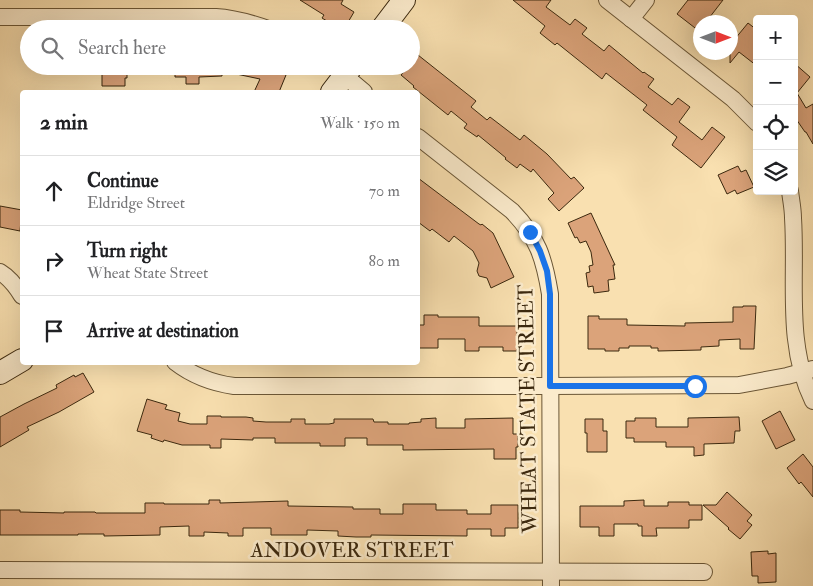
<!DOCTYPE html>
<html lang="en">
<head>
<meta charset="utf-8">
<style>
	body { margin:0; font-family:"IM FELL Double Pica",serif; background:#f6f6f6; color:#202124 }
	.controls { position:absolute; right:15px; top:15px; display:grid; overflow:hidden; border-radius:5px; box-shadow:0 5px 20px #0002 }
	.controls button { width:45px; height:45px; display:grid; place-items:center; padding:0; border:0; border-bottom:1px solid #e0e0e0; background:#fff; color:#202124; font:25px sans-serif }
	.compass { position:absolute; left:693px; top:15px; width:45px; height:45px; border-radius:50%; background:#fff; box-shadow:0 5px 20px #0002; rotate:90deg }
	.stop { position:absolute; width:15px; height:15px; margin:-11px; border:4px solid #1a73e8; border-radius:50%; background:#fff }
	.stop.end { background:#1a73e8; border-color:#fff; box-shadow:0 1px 5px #0008 }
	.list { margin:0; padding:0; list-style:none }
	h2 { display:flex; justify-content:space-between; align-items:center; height:65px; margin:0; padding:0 20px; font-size:21px }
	h2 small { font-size:16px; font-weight:400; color:#757577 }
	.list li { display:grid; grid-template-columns:32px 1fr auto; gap:15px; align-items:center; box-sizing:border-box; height:70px; padding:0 20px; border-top:1px solid #e0e0e0 }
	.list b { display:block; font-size:19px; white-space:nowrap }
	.list p { margin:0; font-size:16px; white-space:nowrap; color:#757577 }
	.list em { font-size:16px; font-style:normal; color:#757577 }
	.icon { flex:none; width:28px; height:28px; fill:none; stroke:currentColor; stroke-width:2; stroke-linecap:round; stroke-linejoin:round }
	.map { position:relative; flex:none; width:813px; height:586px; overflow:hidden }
	.search { position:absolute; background:#fff; box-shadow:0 5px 20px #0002; left:20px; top:20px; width:400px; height:55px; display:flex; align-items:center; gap:12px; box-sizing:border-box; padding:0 18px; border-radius:28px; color:#757577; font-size:19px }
	.panel { position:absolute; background:#fff; box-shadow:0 5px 20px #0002; left:20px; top:90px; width:400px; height:275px; border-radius:5px }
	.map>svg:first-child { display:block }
</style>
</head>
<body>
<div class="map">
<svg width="813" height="586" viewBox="0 0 813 586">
	<rect width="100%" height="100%" fill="#f9e0b0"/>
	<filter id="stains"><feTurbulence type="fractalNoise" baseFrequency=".004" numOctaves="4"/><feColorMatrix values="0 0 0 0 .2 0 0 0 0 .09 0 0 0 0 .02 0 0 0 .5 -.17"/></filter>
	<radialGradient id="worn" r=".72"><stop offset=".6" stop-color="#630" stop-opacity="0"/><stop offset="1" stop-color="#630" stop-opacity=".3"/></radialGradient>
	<!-- building -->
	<g fill="#dba37a" stroke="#3b280e">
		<polygon points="300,0 343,0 341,4 354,12 344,29 340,29 322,18 324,15"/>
		<polygon points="513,0 551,0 546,7 570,25 575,19 587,28 582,34 604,51 609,45 643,73 644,72 648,75 654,79 648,87 672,105 678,98 690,107 679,122 702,140 712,127 725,137 701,168 672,145 677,137 643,110 647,105 606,73 602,79 557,43 555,45 540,33 545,26"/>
		<polygon points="688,0 723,0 706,22 700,22 700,29 699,31 677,14"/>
		<polygon points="748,23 757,30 757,66 739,52 730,63 730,45"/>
		<polygon points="418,55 476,101 471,107 487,120 490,117 520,140 524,135 547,154 571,179 574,177 584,188 559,211 548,199 554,193 533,169 531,172 520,164 517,168 505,159 506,158 500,153 478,135 477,137 464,128 467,124 451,111 448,115 413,87 414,86 401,75 409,66 411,66 411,63"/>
		<polygon points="794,63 810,77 797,93 806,108 813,104 813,144 806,132 805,132 794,116"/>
		<polygon points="102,66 127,66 127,78 125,78 125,86 102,86"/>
		<polygon points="175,66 222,66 222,68 222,66 261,66 273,71 273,69 286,75 279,92 254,92 260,79 222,71 222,76 199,77 199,84 186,84 186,77 175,77"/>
		<polygon points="738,166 741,172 746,170 754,187 737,194 735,190 727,194 718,175"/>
		<polygon points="418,178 479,224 481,225 482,224 493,233 514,277 491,288 487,278 479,276 477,271 479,263 473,251 454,236 449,242 432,229 430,231 418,222"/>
		<polygon points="0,206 22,210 20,231 0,227"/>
		<polygon points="591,213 615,265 613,265 615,279 608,280 609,291 594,293 593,286 588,287 586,273 590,272 589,266 593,265 591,252 586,241 580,243 577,237 575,238 568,223"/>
		<polygon points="743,306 756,306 754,349 740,349 740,339 719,340 719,346 701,347 701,350 658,351 658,348 651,348 651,346 629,346 629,348 619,348 619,351 605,351 605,349 588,349 588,316 599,316 599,319 627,319 627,325 685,326 685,323 733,322 733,307 743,307"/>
		<polygon points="424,315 438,315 438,317 479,317 479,326 517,326 517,351 503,351 503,347 479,347 479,351 465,351 465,339 438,339 438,348 418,348 418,325 424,325"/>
		<polygon points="83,373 94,392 59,412 27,427 29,430 0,447 0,417 24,404 57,388 56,385 74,375 75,377"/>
		<polygon points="147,399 167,405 165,409 180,413 178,421 190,424 207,424 207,416 221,416 221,417 246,417 253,418 253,421 266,422 291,422 291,419 305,419 305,424 329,424 334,423 334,419 373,419 374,422 388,422 388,424 409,424 409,423 421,422 421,419 436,418 436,428 465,428 465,419 513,418 513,434 518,434 518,447 516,447 516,459 494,459 494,449 403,450 403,445 367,445 367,438 345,438 345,446 320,446 320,443 275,443 275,438 253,438 253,440 221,439 221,448 210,448 210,445 182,445 164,440 163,442 151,438 152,435 137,431"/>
		<polygon points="780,411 795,440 776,449 762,421"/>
		<polygon points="739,417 740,431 735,431 734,443 704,444 704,455 694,456 694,447 666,447 666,442 634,442 634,438 626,438 626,421 635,421 635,418 656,418 656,427 688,427 688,418"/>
		<polygon points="585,419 603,419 603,431 607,431 607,452 587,452 587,433 585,433"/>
		<polygon points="803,454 813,467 813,497 801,482 799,484 787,468"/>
		<polygon points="727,492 752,515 747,521 752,525 740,539 728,529 729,528 703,505 716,505"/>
		<polygon points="209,500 220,500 220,503 288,501 288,506 353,507 353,509 380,509 380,514 403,514 403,504 436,504 436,510 467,510 467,514 491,514 491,505 518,505 518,528 505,528 505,536 491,536 491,529 467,529 467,536 371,535 371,537 356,537 338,536 338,531 307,530 307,535 271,535 271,528 243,528 243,536 228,536 228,533 204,532 204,536 189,536 189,526 160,527 160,535 104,536 104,534 78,534 78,535 0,535 0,510 20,510 20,512 64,513 64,512 95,512 96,513 145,513 145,503 164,503 164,504 209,504"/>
		<polygon points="644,500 644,506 668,506 668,502 689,502 689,505 702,505 702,520 689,520 689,528 656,528 657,536 642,536 642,526 638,526 638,524 614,524 614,536 599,536 599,527 580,527 580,506 624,506 624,501"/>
		<polygon points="768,551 768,554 776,553 776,582 758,583 758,576 752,576 751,552"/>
	</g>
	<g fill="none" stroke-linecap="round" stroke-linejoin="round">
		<!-- street casing -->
		<g stroke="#6a5636" stroke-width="18">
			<g id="street">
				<polyline points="607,0 733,99 757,123"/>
				<path d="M0,17H216C234,18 251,23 268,29"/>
				<polyline points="631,19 646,0"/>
				<polyline points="333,66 364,92"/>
				<path d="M418,137L512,211C538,238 544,258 550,294L551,586"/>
				<path d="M790,191C791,200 793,209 793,218C797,279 785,344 813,401"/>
				<path d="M0,272C10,278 16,286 22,296"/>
				<path d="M175,362C193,376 212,383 234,386H550L739,385L787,376L813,369"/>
				<polyline points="0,570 704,572"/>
			</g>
		</g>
		<!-- secondary casing -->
		<g stroke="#3b280e" stroke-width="24">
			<g id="secondary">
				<polyline points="382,29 404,0"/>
				<polyline points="332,92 352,66"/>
				<polyline points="0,373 22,360"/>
			</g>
		</g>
		<!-- street -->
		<use href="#street" stroke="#fbebcc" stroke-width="16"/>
		<!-- secondary -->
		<use href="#secondary" stroke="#fbebcc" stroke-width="22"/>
	</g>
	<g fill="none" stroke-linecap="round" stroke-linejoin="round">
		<!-- route -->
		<polyline stroke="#1a73e8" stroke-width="6" points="530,232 540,251 547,271 550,294 550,386 695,386"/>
	</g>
	<g text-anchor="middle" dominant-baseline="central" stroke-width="5" stroke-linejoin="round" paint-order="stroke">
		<!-- street labels -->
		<g font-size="21" fill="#3b280e" stroke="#fbebcc">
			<text transform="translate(528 409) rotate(-91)">WHEAT STATE STREET</text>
			<text x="352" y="550">ANDOVER STREET</text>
		</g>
	</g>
	<rect width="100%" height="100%" filter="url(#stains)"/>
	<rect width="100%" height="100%" fill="url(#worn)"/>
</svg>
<div class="controls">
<button>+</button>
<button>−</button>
<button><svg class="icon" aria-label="locate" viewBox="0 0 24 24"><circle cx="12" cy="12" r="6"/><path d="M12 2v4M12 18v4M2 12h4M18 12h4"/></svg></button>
<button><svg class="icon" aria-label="layers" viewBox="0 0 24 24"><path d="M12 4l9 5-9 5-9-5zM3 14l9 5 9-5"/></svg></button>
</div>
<svg class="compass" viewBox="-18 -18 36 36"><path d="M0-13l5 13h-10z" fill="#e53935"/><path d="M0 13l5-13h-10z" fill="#757577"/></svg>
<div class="stop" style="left:695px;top:386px"></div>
<div class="stop end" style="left:530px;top:232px"></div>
<div class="search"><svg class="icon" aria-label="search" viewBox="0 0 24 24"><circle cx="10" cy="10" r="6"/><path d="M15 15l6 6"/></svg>Search here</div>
<section class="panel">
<h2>2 min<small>Walk · 150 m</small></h2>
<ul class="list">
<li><svg class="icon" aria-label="ahead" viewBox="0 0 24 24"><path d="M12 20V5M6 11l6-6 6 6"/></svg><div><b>Continue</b><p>Eldridge Street</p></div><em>70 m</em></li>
<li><svg class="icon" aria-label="right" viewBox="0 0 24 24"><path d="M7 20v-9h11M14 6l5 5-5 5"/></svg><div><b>Turn right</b><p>Wheat State Street</p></div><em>80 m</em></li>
<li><svg class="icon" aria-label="arrive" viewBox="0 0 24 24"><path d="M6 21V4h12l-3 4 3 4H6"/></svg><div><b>Arrive at destination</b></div></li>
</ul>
</section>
</div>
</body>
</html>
